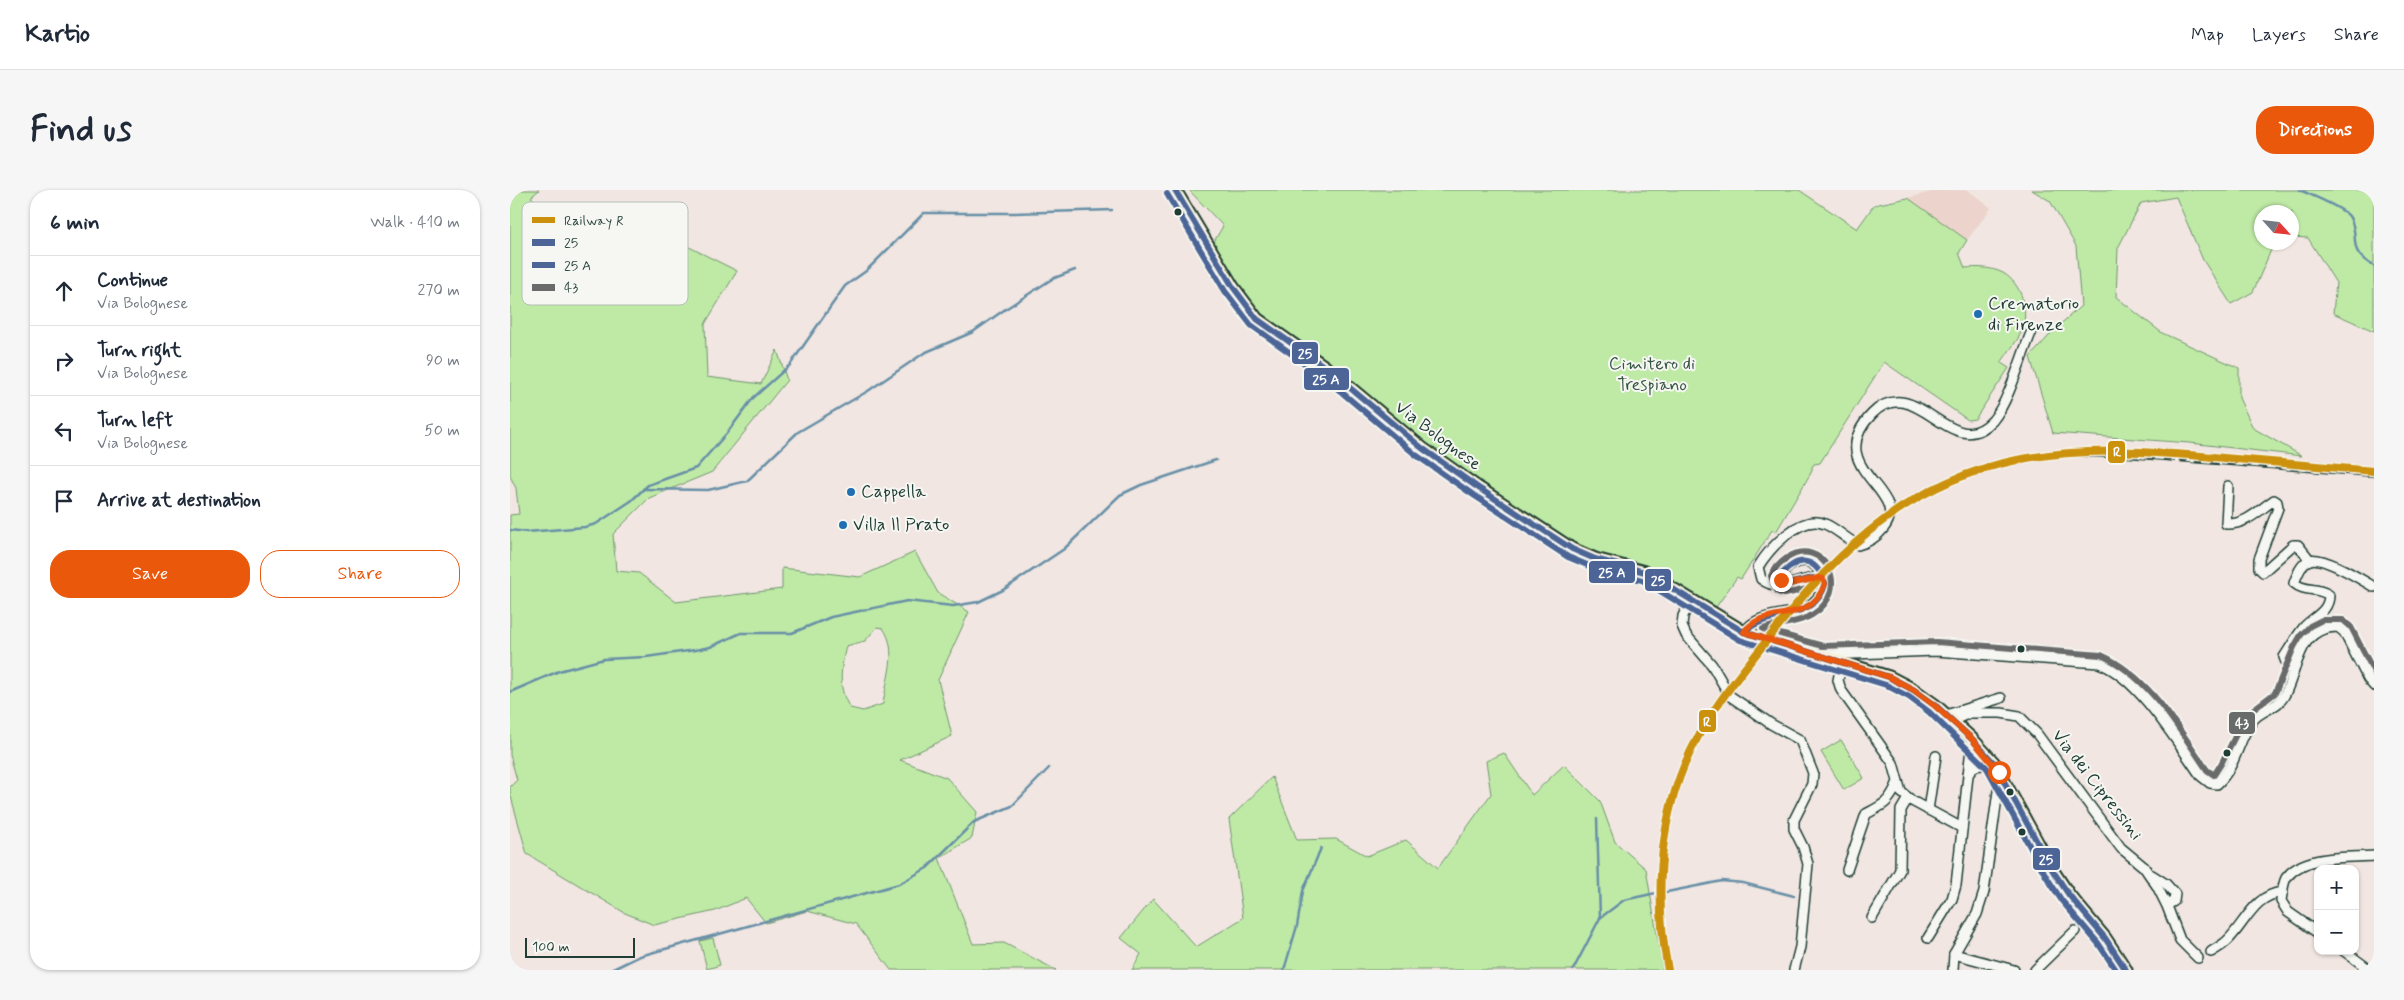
<!DOCTYPE html>
<html lang="en">
<head>
<meta charset="utf-8">
<style>
	body { margin:0; font-family:Mynerve,sans-serif; background:#f6f6f7; color:#1f2937 }
	.controls { position:absolute; right:15px; bottom:15px; display:grid; overflow:hidden; border-radius:10px; box-shadow:0 1px 4px #0004 }
	.controls button { width:45px; height:45px; display:grid; place-items:center; padding:0; border:0; border-bottom:1px solid #e0e1e3; background:#fff; color:#1f2937; font:25px sans-serif }
	.compass { position:absolute; left:1744px; top:15px; width:45px; height:45px; border-radius:50%; background:#fff; box-shadow:0 1px 4px #0004; rotate:117deg }
	.scale { position:absolute; left:15px; bottom:12px; width:110px; box-sizing:border-box; padding-left:5px; border:2px solid #1f3d34; border-top:0; font-size:14px; line-height:18px; white-space:nowrap; color:#1f3d34; -webkit-text-stroke:4px #f6f6f2; paint-order:stroke }
	.stop { position:absolute; width:15px; height:15px; margin:-11px; border:4px solid #ea580c; border-radius:50%; background:#fff }
	.stop.end { background:#ea580c; border-color:#fff; box-shadow:0 1px 5px #0008 }
	.list { margin:0; padding:0; list-style:none }
	h2 { display:flex; justify-content:space-between; align-items:center; height:65px; margin:0; padding:0 20px; font-size:21px }
	h2 small { font-size:16px; font-weight:400; color:#747a83 }
	.list li { display:grid; grid-template-columns:32px 1fr auto; gap:15px; align-items:center; box-sizing:border-box; height:70px; padding:0 20px; border-top:1px solid #e0e1e3 }
	.list b { display:block; font-size:19px; white-space:nowrap }
	.list p { margin:0; font-size:16px; white-space:nowrap; color:#747a83 }
	.list em { font-size:16px; font-style:normal; color:#747a83 }
	.actions { display:flex; gap:10px; padding:15px 20px }
	.actions a { flex:1; padding:11px 0; border:1px solid #ea580c; border-radius:20px; text-align:center; font-size:18px; color:#ea580c }
	.actions .main { background:#ea580c; color:#fff }
	.icon { flex:none; width:28px; height:28px; fill:none; stroke:currentColor; stroke-width:2; stroke-linecap:round; stroke-linejoin:round }
	.map { position:relative; flex:none; width:1864px; height:780px; overflow:hidden; border-radius:20px }
	header { display:flex; align-items:center; gap:30px; box-sizing:border-box; height:70px; padding:0 25px; background:#fff; border-bottom:1px solid #e0e1e3 }
	header strong { font-size:24px }
	nav { display:flex; gap:28px; margin-inline-start:auto; font-size:18px }
	.intro { display:flex; align-items:center; justify-content:space-between; box-sizing:border-box; height:120px; padding:0 30px }
	h1 { margin:0; font-size:35px }
	.button { padding:12px 22px; border-radius:20px; background:#ea580c; color:#fff; font-size:18px; font-weight:700 }
	main { display:flex; gap:30px; padding:0 30px }
	aside { flex:1; background:#fff; border-radius:20px; box-shadow:0 1px 4px #0004 }
	.map>svg:first-child { display:block }
</style>
</head>
<body>
<header>
<strong>Kartio</strong>
<nav><a>Map</a><a>Layers</a><a>Share</a></nav>
</header>
<div class="intro"><h1>Find us</h1><a class="button">Directions</a></div>
<main>
<aside>
<h2>6 min<small>Walk · 410 m</small></h2>
<ul class="list">
<li><svg class="icon" aria-label="ahead" viewBox="0 0 24 24"><path d="M12 20V5M6 11l6-6 6 6"/></svg><div><b>Continue</b><p>Via Bolognese</p></div><em>270 m</em></li>
<li><svg class="icon" aria-label="right" viewBox="0 0 24 24"><path d="M7 20v-9h11M14 6l5 5-5 5"/></svg><div><b>Turn right</b><p>Via Bolognese</p></div><em>90 m</em></li>
<li><svg class="icon" aria-label="left" viewBox="0 0 24 24"><path d="M17 20v-9H6M10 6l-5 5 5 5"/></svg><div><b>Turn left</b><p>Via Bolognese</p></div><em>50 m</em></li>
<li><svg class="icon" aria-label="arrive" viewBox="0 0 24 24"><path d="M6 21V4h12l-3 4 3 4H6"/></svg><div><b>Arrive at destination</b></div></li>
</ul>
<div class="actions"><a class="main">Save</a><a>Share</a></div>
</aside>
<div class="map">
<svg width="1864" height="780" viewBox="0 0 1864 780">
	<rect width="100%" height="100%" fill="#f1e6e1"/>
	<filter id="ink" filterUnits="userSpaceOnUse"><feTurbulence type="fractalNoise" baseFrequency=".02" numOctaves="2"/><feDisplacementMap in="SourceGraphic" scale="10" xChannelSelector="R" yChannelSelector="G"/><feConvolveMatrix kernelMatrix="1 2 1 2 8 2 1 2 1" color-interpolation-filters="sRGB"/></filter>
	<g filter="url(#ink)">
		<!-- built -->
		<polygon fill="#ecd3cc" points="1429,0 1458,0 1481,18 1457,50 1398,8"/>
		<!-- green -->
		<g fill="#bfeaa6" stroke="#6f946d" fill-rule="evenodd">
			<path d="M0,0H29L21,7L49,33L92,45L139,17L159,47L227,81L195,134L197,187L251,194L267,160L277,190L202,282L139,308L103,344L106,381L129,383L166,412L272,399V378L350,387L405,362L428,403L459,422L428,490L442,546L390,570L437,588L467,622L462,648L429,668L463,754L494,753L546,780H381L346,734L297,721L256,733L236,708L205,721L144,735L115,723L17,664L0,603V597L7,590L0,565V325L9,324L6,298L0,286ZM367,437L373,438C389,461 376,489 373,514L353,521L340,518C327,498 331,478 336,456L355,451Z"/>
			<path d="M679,0H1289L1347,39L1364,15L1398,8L1457,50L1449,63L1455,78C1467,77 1481,77 1493,83C1512,94 1519,120 1512,141C1507,152 1497,163 1491,173L1499,178L1465,229L1458,230L1374,172L1310,273L1304,274L1302,277V281L1266,342L1262,340L1231,389L1227,387L1204,420L1134,376L1081,361L1061,353L914,252L829,182L750,125L702,55L713,36Z"/>
			<polygon points="1522,0 1864,0 1864,141 1823,123 1826,93 1798,48 1782,47 1782,22 1752,22 1752,52 1764,53 1743,102 1721,114 1693,70 1666,7 1631,13 1608,58 1606,107 1652,143 1729,178 1729,208 1743,238 1792,266 1680,253 1543,243 1520,167 1546,138 1571,116 1566,56 1540,11"/>
			<polygon points="1331,550 1354,588 1334,600 1311,562"/>
			<polygon points="994,563 1022,605 1054,575 1090,611 1105,652 1136,679 1153,780 622,780 631,764 611,748 643,709 686,757 733,728 719,629 762,587 787,650 826,649 857,666 896,650 928,678 981,604 976,571"/>
			<polygon points="203,748 210,775 197,779 190,751"/>
		</g>
		<g fill="none" stroke-linecap="round" stroke-linejoin="round">
			<!-- stream -->
			<g stroke="#688fa7" stroke-width="2.5">
				<path d="M1790,0C1801,5 1832,17 1839,26C1852,47 1834,60 1864,76"/>
				<polyline points="133,299 198,300 237,291 288,242 358,201 414,163 463,142 494,120 542,89 565,80"/>
				<polyline points="0,340 17,342 75,337 86,334 121,311 138,295 186,278 217,243 243,208 280,175 335,96 356,81 414,23 504,23 602,20"/>
				<polyline points="0,502 49,481 94,469 136,467 185,460 200,457 231,443 282,443 321,427 397,411 443,416 468,412 493,400 554,359 610,305 631,295 706,270"/>
				<polyline points="1087,629 1090,728"/>
				<polyline points="1157,702 1212,691 1233,693 1284,706"/>
				<polyline points="101,780 130,766 389,694 417,678 464,632 502,616 539,578"/>
				<polyline points="774,780 787,736 793,701 811,658"/>
				<polyline points="1063,780 1090,728 1114,710 1146,703"/>
			</g>
			<!-- minor casing -->
			<g stroke="#1f3d34" stroke-width="12">
				<g id="minor">
					<path d="M1718,296L1716,334C1736,335 1749,320 1764,310L1767,312L1768,318L1749,369V378L1753,382L1783,355H1788L1800,370"/>
					<path d="M1313,389C1293,384 1273,406 1251,389L1248,377C1259,359 1291,323 1315,334C1327,339 1336,349 1348,355C1359,352 1366,348 1373,339C1405,301 1309,279 1362,224C1406,179 1442,276 1483,230C1499,211 1511,167 1521,143"/>
					<polyline points="1181,410 1173,426 1172,436 1176,445 1202,475 1220,506 1261,534 1290,550 1303,583 1302,594 1284,630 1284,639 1293,657 1298,674 1290,757 1284,780"/>
					<path d="M1234,442C1256,412 1299,437 1315,395L1306,376L1297,371C1285,371 1277,376 1270,387L1274,395"/>
					<path d="M1315,465L1426,461L1589,473C1628,487 1667,552 1691,586L1700,593L1707,594C1727,576 1728,548 1743,530C1752,519 1769,518 1775,504C1789,476 1788,437 1828,437L1834,442L1858,489L1864,496"/>
					<polyline points="1332,472 1328,490 1331,500 1383,573 1391,602 1402,611 1452,638"/>
					<path d="M1783,478L1776,472L1774,467C1781,457 1787,445 1795,436C1805,426 1819,421 1819,405C1808,397 1794,402 1784,393C1787,385 1791,374 1799,370C1813,365 1852,390 1864,397"/>
					<polyline points="1436,525 1491,508"/>
					<polyline points="1442,531 1460,523 1491,523 1509,526 1527,544 1611,658 1634,677 1647,696 1657,716 1670,750 1688,768"/>
					<polyline points="1458,584 1465,576 1484,573"/>
					<polyline points="1418,620 1426,566"/>
					<path d="M1337,680L1356,624C1373,615 1379,613 1387,594"/>
					<polyline points="1642,685 1656,694 1665,704 1664,711 1657,715"/>
					<polyline points="1362,728 1390,680 1391,620 1398,608"/>
					<path d="M1808,743L1778,722L1771,711C1772,704 1773,694 1776,688C1793,664 1838,668 1864,666"/>
					<polyline points="1418,748 1442,709 1446,695 1462,549"/>
					<polyline points="1834,761 1860,780"/>
					<path d="M1701,762C1707,758 1713,755 1718,750C1736,732 1744,705 1773,702"/>
					<polyline points="1444,764 1504,780"/>
					<polyline points="1443,780 1444,764 1467,724 1474,702 1488,601 1494,590"/>
					<polyline points="1525,780 1565,741"/>
				</g>
			</g>
			<!-- major casing -->
			<g stroke="#1f3d34" stroke-width="15">
				<polyline id="major" points="665,0 723,97 747,129 815,177 912,258 967,297 1062,359 1085,369 1135,382 1234,442 1379,487 1404,500 1425,515 1462,549 1484,573 1543,681 1559,705 1595,748 1616,780"/>
			</g>
			<!-- minor -->
			<use href="#minor" stroke="#f6f6f2" stroke-width="9"/>
			<!-- major -->
			<use href="#major" stroke="#fdde96" stroke-width="11"/>
			<!-- rail casing -->
			<g stroke="#1f3d34" stroke-width="4.5">
				<polyline id="rail" points="1549,265 1618,266 1864,285"/>
			</g>
			<!-- rail -->
			<use href="#rail" stroke="#f6f6f2" stroke-width="2.5" stroke-dasharray="8" stroke-linecap="butt"/>
			<!-- bus-1 casing -->
			<g stroke="#f6f6f2" stroke-width="10">
				<g id="bus-1">
					<polyline points="665,0 723,97 747,129 815,177 912,258 967,297 1062,359 1085,369 1135,382 1234,442 1379,487 1404,500 1425,515 1462,549 1484,573 1543,681 1559,705 1595,748 1616,780"/>
					<path d="M1234,442C1259,419 1308,431 1315,393C1305,366 1287,365 1270,387L1274,395L1303,388L1313,389"/>
				</g>
			</g>
			<!-- bus-2 casing -->
			<g stroke="#f6f6f2" stroke-width="10">
				<polyline id="bus-2" points="657,4 715,101 741,135 810,184 906,265 962,304 1058,367 1082,377 1132,390 1230,450 1376,495 1399,507 1419,522 1477,578 1536,686 1552,711 1588,753 1606,780"/>
			</g>
			<!-- bus-3 casing -->
			<g stroke="#f6f6f2" stroke-width="10">
				<path id="bus-3" d="M1305,397L1275,404L1268,402L1261,386C1264,379 1270,373 1277,368C1312,345 1344,399 1302,425C1288,434 1269,433 1253,439L1313,456L1427,452L1591,465C1640,487 1668,538 1697,580L1704,585L1711,574L1736,525L1765,503L1784,457L1791,445L1800,436L1812,430H1833L1841,437L1864,482"/>
			</g>
			<!-- bus-1 -->
			<use href="#bus-1" stroke="#4c6596" stroke-width="6"/>
			<!-- bus-2 -->
			<use href="#bus-2" stroke="#4c6596" stroke-width="6"/>
			<!-- bus-3 -->
			<use href="#bus-3" stroke="#696a6a" stroke-width="6"/>
			<!-- rail-1 casing -->
			<g stroke="#f6f6f2" stroke-width="11">
				<path id="rail-1" d="M1158,780C1145,713 1148,639 1174,576C1191,534 1219,498 1247,463C1318,371 1389,294 1507,270C1575,256 1646,262 1714,268C1764,272 1814,277 1864,281"/>
			</g>
			<!-- rail-1 -->
			<use href="#rail-1" stroke="#cc910a" stroke-width="8"/>
		</g>
	</g>
	<g fill="none" stroke-linecap="round" stroke-linejoin="round" filter="url(#ink)">
		<!-- route -->
		<path stroke="#ea580c" stroke-width="6" d="M1271,390L1274,395L1308,388L1313,389L1315,394C1299,438 1256,412 1234,442L1379,487L1404,500L1424,515L1462,549L1489,582"/>
	</g>
	<!-- markers -->
	<g fill="#1f3d34" stroke="#f6f6f2" stroke-width="2">
		<circle cx="668" cy="22" r="4.5"/>
		<circle cx="1511" cy="459" r="4.5"/>
		<circle cx="1717" cy="563" r="4.5"/>
		<circle cx="1500" cy="602" r="4.5"/>
		<circle cx="1512" cy="642" r="4.5"/>
	</g>
	<g fill="#1f6fb2" stroke="#f6f6f2" stroke-width="2">
		<circle cx="1468" cy="124" r="5"/>
		<circle cx="341" cy="302" r="5"/>
		<circle cx="333" cy="335" r="5"/>
	</g>
	<g text-anchor="middle" dominant-baseline="central" stroke-width="4" stroke-linejoin="round" paint-order="stroke">
		<!-- poi labels -->
		<g font-size="18" fill="#1f3d34" stroke="#f6f6f2" text-anchor="start">
			<text x="1478" y="114">Crematorio<tspan x="1478" dy="21">di Firenze</tspan></text>
			<text x="351" y="302">Cappella</text>
			<text x="343" y="335">Villa Il Prato</text>
		</g>
		<!-- park labels -->
		<g font-size="18" fill="#375745" stroke="#f6f6f2">
			<text x="1142" y="174">Cimitero di<tspan x="1142" dy="21">Trespiano</tspan></text>
		</g>
		<!-- street labels -->
		<g font-size="18" fill="#1f3d34" stroke="#f6f6f2">
			<text transform="translate(928 246) rotate(37)">Via Bolognese</text>
			<text transform="translate(1587 595) rotate(52)">Via dei Cipressini</text>
		</g>
	</g>
	<!-- legend -->
	<rect x="12" y="12" width="166" height="103" rx="8" fill="#f6f6f2" stroke="#b6beb9" stroke-width="1"/>
	<rect x="22" y="27" width="23" height="6" fill="#cc910a"/>
	<rect x="22" y="49" width="23" height="7" fill="#4c6596"/>
	<rect x="22" y="72" width="23" height="6" fill="#4c6596"/>
	<rect x="22" y="94" width="23" height="7" fill="#696a6a"/>
	<g font-size="14" fill="#1f3d34">
		<text x="54" y="35">Railway R</text>
		<text x="54" y="57">25</text>
		<text x="54" y="80">25 A</text>
		<text x="54" y="102">43</text>
	</g>
	<g stroke="#f6f6f2" stroke-width="2">
		<rect x="781" y="151" width="28" height="24" rx="5" fill="#4c6596"/>
		<rect x="793" y="177" width="47" height="24" rx="5" fill="#4c6596"/>
		<rect x="1597" y="250" width="19" height="24" rx="5" fill="#cc910a"/>
		<rect x="1078" y="370" width="48" height="24" rx="5" fill="#4c6596"/>
		<rect x="1134" y="378" width="28" height="24" rx="5" fill="#4c6596"/>
		<rect x="1188" y="519" width="19" height="24" rx="5" fill="#cc910a"/>
		<rect x="1718" y="521" width="28" height="24" rx="5" fill="#696a6a"/>
		<rect x="1522" y="657" width="29" height="24" rx="5" fill="#4c6596"/>
	</g>
	<g font-size="14" text-anchor="middle" font-weight="bold" fill="#fff">
		<text x="795" y="168">25</text>
		<text x="816" y="194">25 A</text>
		<text x="1607" y="266">R</text>
		<text x="1102" y="387">25 A</text>
		<text x="1148" y="395">25</text>
		<text x="1197" y="536">R</text>
		<text x="1732" y="538">43</text>
		<text x="1536" y="674">25</text>
	</g>
</svg>
<div class="controls">
<button>+</button>
<button>−</button>
</div>
<svg class="compass" viewBox="-18 -18 36 36"><path d="M0-13l5 13h-10z" fill="#e53935"/><path d="M0 13l5-13h-10z" fill="#747a83"/></svg>
<div class="scale">100 m</div>
<div class="stop" style="left:1489px;top:582px"></div>
<div class="stop end" style="left:1271px;top:390px"></div>
</div>
</main>
</body>
</html>
